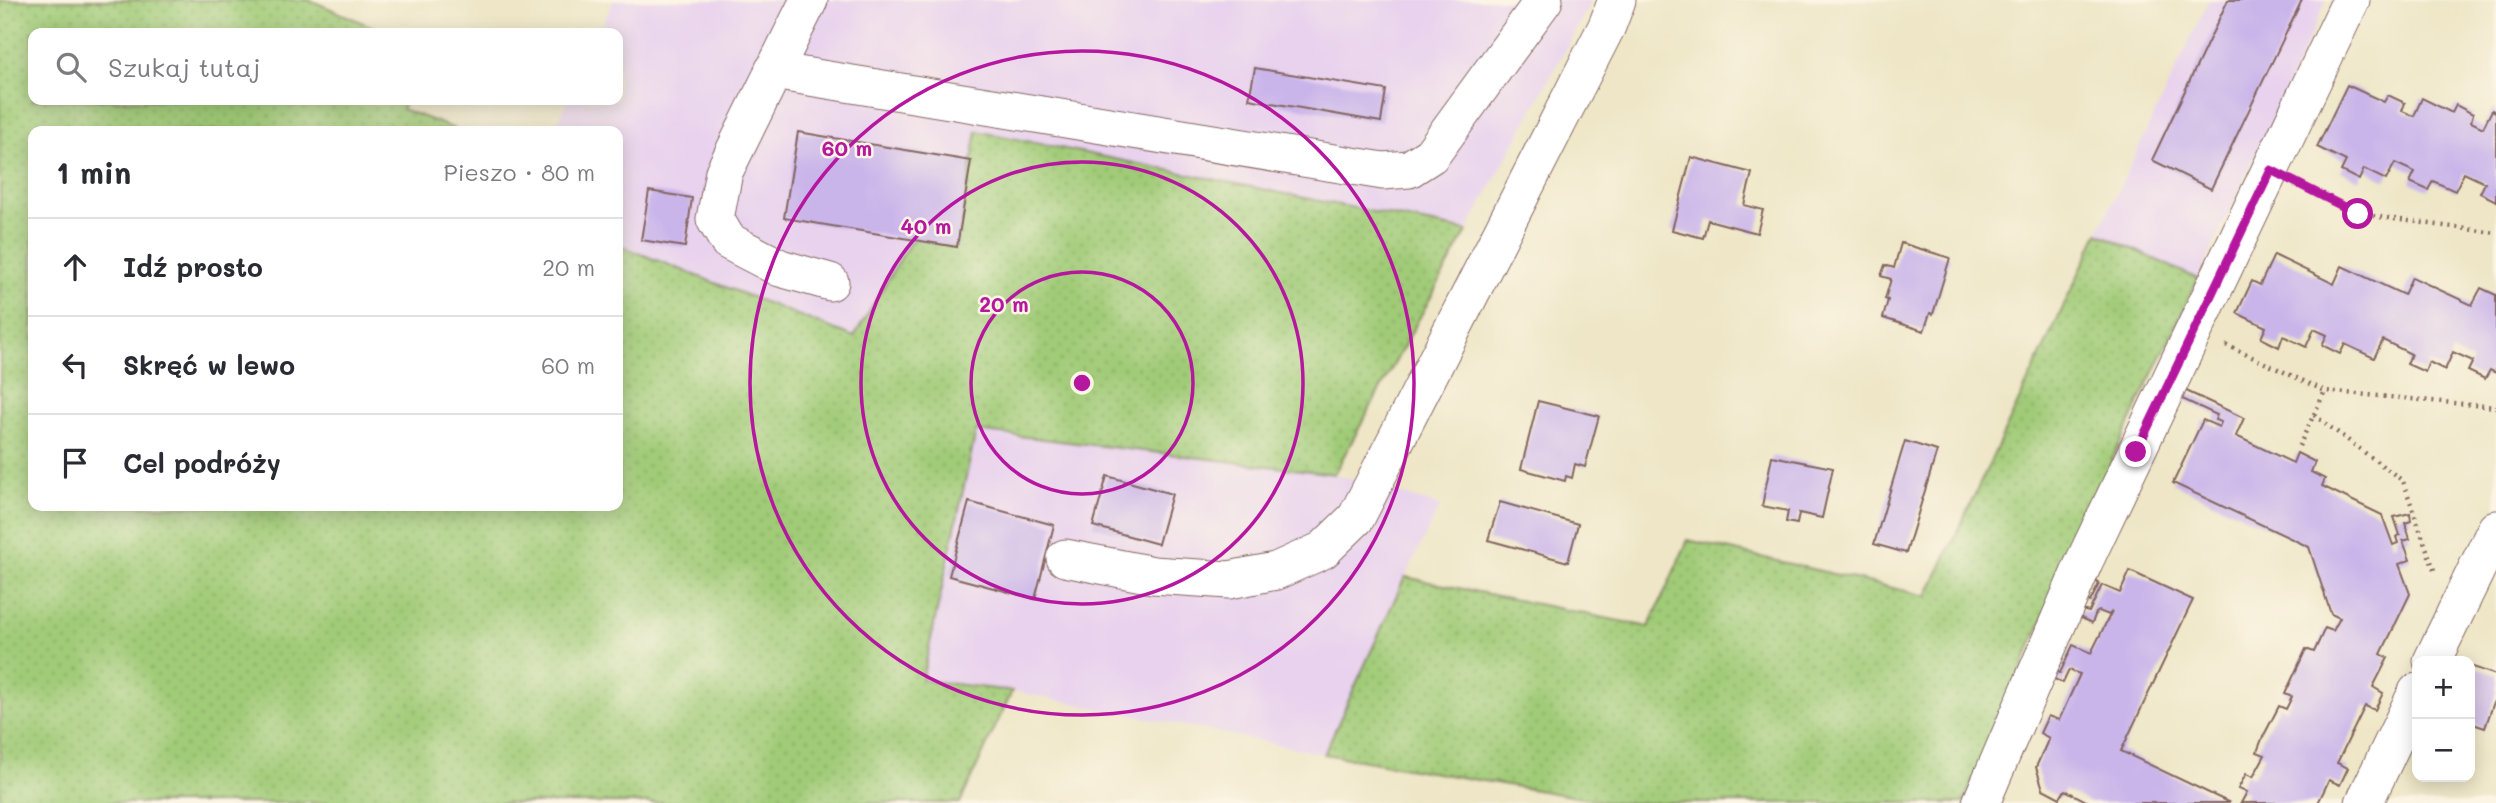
<!DOCTYPE html>
<html lang="pl">
<head>
<meta charset="utf-8">
<style>
	body { margin:0; font-family:Mali,sans-serif; background:#f7f7f7; color:#2b2b33 }
	.controls { position:absolute; right:21px; bottom:21px; display:grid; overflow:hidden; border-radius:14px; box-shadow:0 4px 18px #0003 }
	.controls button { width:63px; height:63px; display:grid; place-items:center; padding:0; border:0; border-bottom:2px solid #e1e1e2; background:#fff; color:#2b2b33; font:35px sans-serif }
	.stop { position:absolute; width:21px; height:21px; margin:-16px; border:5px solid #b5179e; border-radius:50%; background:#fff }
	.stop.end { background:#b5179e; border-color:#fff; box-shadow:0 2px 7px #0008 }
	.list { margin:0; padding:0; list-style:none }
	h2 { display:flex; justify-content:space-between; align-items:center; height:91px; margin:0; padding:0 28px; font-size:30px }
	h2 small { font-size:23px; font-weight:400; color:#7c7c81 }
	.list li { display:grid; grid-template-columns:46px 1fr auto; gap:21px; align-items:center; box-sizing:border-box; height:98px; padding:0 28px; border-top:2px solid #e1e1e2 }
	.list b { display:block; font-size:26px; white-space:nowrap }
	.list em { font-size:23px; font-style:normal; color:#7c7c81 }
	.icon { flex:none; width:38px; height:38px; fill:none; stroke:currentColor; stroke-width:2; stroke-linecap:round; stroke-linejoin:round }
	.map { position:relative; flex:none; width:2496px; height:803px; overflow:hidden }
	.search { position:absolute; background:#fff; box-shadow:0 4px 18px #0003; left:28px; top:28px; width:595px; height:77px; display:flex; align-items:center; gap:18px; box-sizing:border-box; padding:0 24px; border-radius:14px; color:#7c7c81; font-size:26px }
	.panel { position:absolute; background:#fff; box-shadow:0 4px 18px #0003; left:28px; top:126px; width:595px; height:385px; border-radius:14px }
	.map>svg:first-child { display:block }
</style>
</head>
<body>
<div class="map">
<svg width="2496" height="803" viewBox="0 0 2496 803">
	<defs>
		<pattern id="grass-dots" width="8" height="8" patternUnits="userSpaceOnUse" patternTransform="scale(1.75)"><rect width="8" height="8" fill="#a0cb77"/><path d="M2 2h.1M6 6h.1" fill="none" stroke="#8bae67" stroke-width="1.8" stroke-linecap="round"/></pattern>
	</defs>
	<rect width="100%" height="100%" fill="#fcf5e5"/>
	<filter id="ink" filterUnits="userSpaceOnUse"><feTurbulence type="fractalNoise" baseFrequency=".0143" numOctaves="2"/><feDisplacementMap in="SourceGraphic" scale="14" xChannelSelector="R" yChannelSelector="G"/><feConvolveMatrix kernelMatrix="1 2 1 2 8 2 1 2 1" color-interpolation-filters="sRGB"/></filter>
	<filter id="wash" filterUnits="userSpaceOnUse"><feTurbulence type="fractalNoise" baseFrequency=".00686" numOctaves="4" result="noise"/><feDisplacementMap in="SourceGraphic" scale="28" xChannelSelector="R" yChannelSelector="G"/><feGaussianBlur stdDeviation="1.57" result="paint"/><feColorMatrix in="noise" values="0 0 0 0 0 0 0 0 0 0 0 0 0 0 0 0 0 1.4 0 .05"/><feComposite in="paint" operator="in"/></filter>
	<g filter="url(#wash)">
		<rect width="100%" height="100%" fill="#eee6c6"/>
		<!-- built -->
		<g fill="#e8d2ee">
			<polygon points="614,0 1592,0 1467,231 977,131 957,247 912,240 854,337 618,245 618,131 554,131 568,100 618,100 618,33 599,33"/>
			<polygon points="2209,0 2327,0 2198,279 2098,233"/>
			<polygon points="976,431 1334,474 1440,506 1405,577 1324,754 1012,691 922,681"/>
		</g>
		<!-- grass -->
		<g fill="url(#grass-dots)" stroke="#757551" stroke-width="2">
			<polygon points="0,0 310,0 387,33 33,33 33,100 406,100 402,109 460,131 33,131 33,506 618,506 618,245 854,337 912,239 957,246 977,131 1467,231 1334,474 976,431 922,680 1012,691 960,803 0,803"/>
			<polygon points="2098,233 2198,279 2112,460 1963,803 1612,803 1324,754 1405,577 1649,627 1688,540 1927,596"/>
		</g>
		<g id="blocks">
			<!-- building -->
			<g fill="#cab5ea">
				<polygon points="2228,0 2302,0 2211,189 2152,160"/>
				<polygon points="1255,68 1386,90 1381,122 1249,99"/>
				<polygon points="2347,85 2384,102 2388,95 2405,103 2402,111 2414,116 2422,98 2452,113 2456,105 2473,114 2471,122 2483,128 2492,110 2496,112 2496,201 2480,193 2485,183 2464,173 2455,191 2433,181 2428,190 2410,182 2415,172 2395,163 2386,180 2364,169 2359,180 2341,171 2346,161 2317,147"/>
				<polygon points="798,132 971,161 957,247 784,218"/>
				<polygon points="1691,157 1752,173 1744,205 1763,210 1757,233 1708,220 1703,238 1672,230"/>
				<polygon points="649,191 692,198 685,247 641,240"/>
				<polygon points="1901,243 1950,258 1933,314 1930,313 1924,331 1883,318 1888,300 1885,299 1891,279 1881,276 1885,265 1894,268"/>
				<polygon points="2274,255 2334,284 2342,266 2404,295 2412,277 2472,305 2481,288 2496,295 2496,373 2490,370 2485,379 2468,371 2473,361 2453,352 2445,370 2429,362 2425,372 2407,364 2411,354 2383,340 2374,358 2345,344 2340,354 2322,345 2327,335 2314,329 2306,347 2283,336 2279,347 2261,338 2266,327 2237,313 2252,281 2260,285"/>
				<polygon points="2182,389 2244,418 2236,436 2293,463 2297,453 2315,462 2311,472 2325,479 2322,486 2382,515 2393,545 2398,543 2396,537 2400,535 2394,517 2410,513 2411,521 2405,523 2410,539 2403,541 2410,560 2399,564 2410,594 2381,654 2388,658 2373,687 2383,693 2375,710 2365,706 2337,763 2348,768 2340,785 2329,780 2318,803 2241,803 2247,792 2238,789 2246,774 2253,777 2265,755 2257,752 2262,739 2279,706 2286,709 2292,697 2285,694 2306,649 2314,652 2325,628 2333,631 2340,618 2331,614 2309,547 2173,483 2203,420 2219,427 2221,422 2215,420 2217,415 2178,397"/>
				<polygon points="1538,401 1599,416 1585,467 1575,464 1572,478 1566,476 1565,481 1521,469"/>
				<polygon points="1905,441 1937,451 1906,553 1874,544"/>
				<polygon points="1772,456 1833,468 1822,518 1799,513 1797,524 1786,522 1788,511 1762,506"/>
				<polygon points="1107,476 1172,494 1158,544 1093,526"/>
				<polygon points="969,502 1054,525 1035,599 949,576"/>
				<polygon points="1500,502 1578,524 1568,562 1488,540"/>
				<polygon points="2130,571 2193,600 2121,751 2230,803 2090,803 2065,790 2060,798 2043,789 2036,767 2049,738 2040,733 2048,716 2059,720 2080,674 2069,670 2063,683 2052,678 2055,671 2060,673 2073,645 2091,653 2112,611 2109,615 2099,611 2096,613 2092,623 2079,617 2082,610 2089,612 2102,585 2120,593"/>
				<polygon points="2095,580 2099,584 2090,602 2086,600"/>
				<polygon points="2470,666 2496,675 2496,696 2485,728 2470,723"/>
			</g>
		</g>
	</g>
	<g filter="url(#ink)">
		<use href="#blocks" fill-opacity="0" stroke="#836561" stroke-width="2"/>
		<g fill="none" stroke-linecap="round" stroke-linejoin="round">
			<!-- minor casing -->
			<g stroke="#836561" stroke-width="39">
				<g id="minor">
					<polyline points="809,0 724,172 715,219 728,241 780,268 830,282"/>
					<polyline points="773,71 1383,171 1409,169 1431,155 1544,0"/>
					<polyline points="1065,558 1153,575 1229,580 1276,571 1323,550 1356,518 1607,26 1617,0"/>
					<polyline points="2432,661 2496,529"/>
					<polyline points="1981,803 2084,562 2351,0"/>
					<polyline points="2364,803 2417,692"/>
				</g>
			</g>
			<!-- path -->
			<g stroke="#836561" stroke-width="4.5" stroke-dasharray="2 5" stroke-linecap="butt">
				<polyline points="2303,186 2358,214 2496,233"/>
				<polyline points="2226,345 2325,391 2496,407"/>
				<polyline points="2314,415 2403,481 2434,570"/>
				<polyline points="2299,446 2325,391"/>
			</g>
			<!-- minor -->
			<use href="#minor" stroke="#fff" stroke-width="37"/>
		</g>
	</g>
	<g fill="none" stroke-linecap="round" stroke-linejoin="round" filter="url(#ink)">
		<!-- route -->
		<polyline stroke="#b5179e" stroke-width="9" points="2136,452 2271,170 2358,214"/>
	</g>
	<!-- distance rings -->
	<g fill="none" stroke="#b5179e" stroke-width="3.5">
		<circle cx="1082" cy="383" r="111"/>
		<circle cx="1082" cy="383" r="221"/>
		<circle cx="1082" cy="383" r="332"/>
	</g>
	<circle cx="1082" cy="383" r="10" fill="#b5179e" stroke="#fcf5e5" stroke-width="3.5"/>
	<g font-size="21" text-anchor="middle" font-weight="bold" fill="#b5179e" stroke="#fcf5e5" stroke-width="5" stroke-linejoin="round" paint-order="stroke">
		<text x="847" y="156">60 m</text>
		<text x="926" y="234">40 m</text>
		<text x="1004" y="312">20 m</text>
	</g>
</svg>
<div class="controls">
<button>+</button>
<button>−</button>
</div>
<div class="stop" style="left:2358px;top:214px"></div>
<div class="stop end" style="left:2136px;top:452px"></div>
<div class="search"><svg class="icon" aria-label="search" viewBox="0 0 24 24"><circle cx="10" cy="10" r="6"/><path d="M15 15l6 6"/></svg>Szukaj tutaj</div>
<section class="panel">
<h2>1 min<small>Pieszo · 80 m</small></h2>
<ul class="list">
<li><svg class="icon" aria-label="ahead" viewBox="0 0 24 24"><path d="M12 20V5M6 11l6-6 6 6"/></svg><div><b>Idź prosto</b></div><em>20 m</em></li>
<li><svg class="icon" aria-label="left" viewBox="0 0 24 24"><path d="M17 20v-9H6M10 6l-5 5 5 5"/></svg><div><b>Skręć w lewo</b></div><em>60 m</em></li>
<li><svg class="icon" aria-label="arrive" viewBox="0 0 24 24"><path d="M6 21V4h12l-3 4 3 4H6"/></svg><div><b>Cel podróży</b></div></li>
</ul>
</section>
</div>
</body>
</html>
